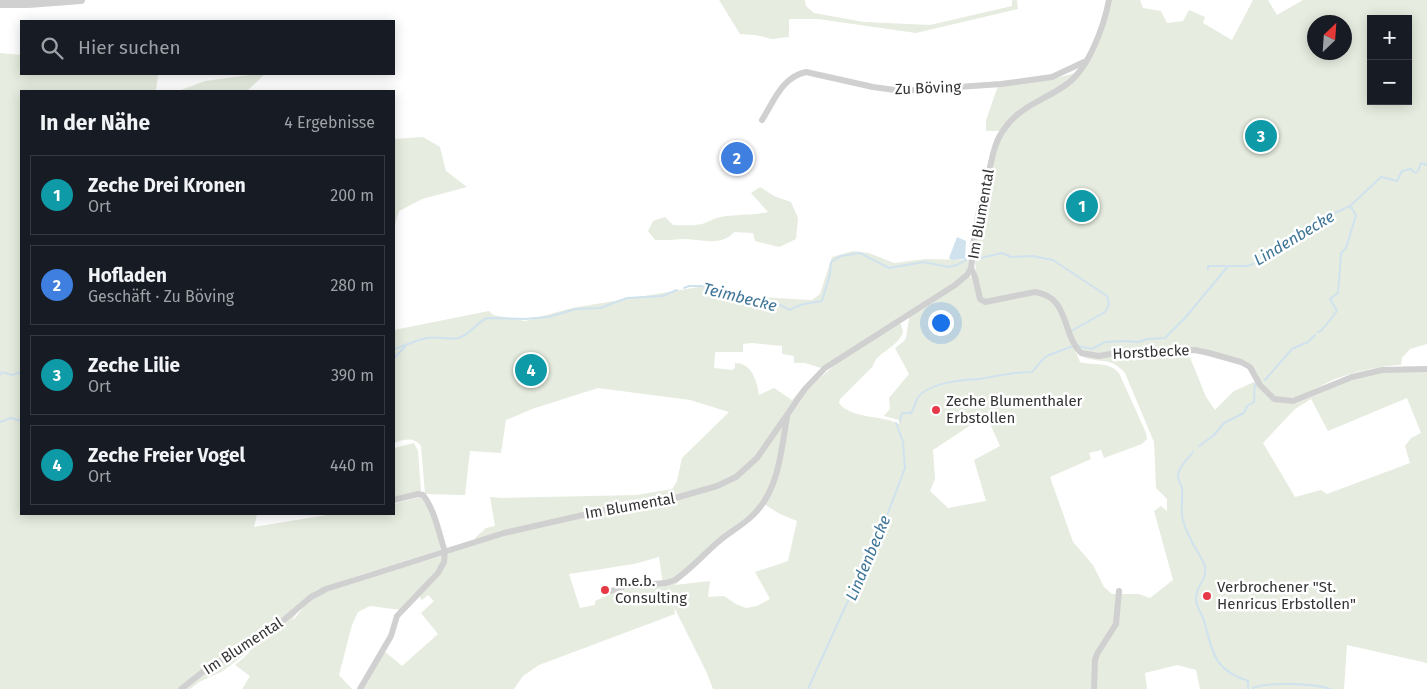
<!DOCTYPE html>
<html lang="de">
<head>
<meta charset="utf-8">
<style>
	body { margin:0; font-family:"Fira Sans",sans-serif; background:#242831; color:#f1f3f6 }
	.controls { position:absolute; right:15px; top:15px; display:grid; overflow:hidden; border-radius:0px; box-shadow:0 2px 12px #0003 }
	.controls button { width:45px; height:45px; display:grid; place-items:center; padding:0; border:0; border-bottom:1px solid #363941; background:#171b24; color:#f1f3f6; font:25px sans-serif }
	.compass { position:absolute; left:1307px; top:15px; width:45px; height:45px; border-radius:50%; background:#171b24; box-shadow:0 2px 12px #0003; rotate:25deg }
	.you { position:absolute; left:940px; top:322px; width:18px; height:18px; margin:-12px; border:4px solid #fff; border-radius:50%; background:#1a73e8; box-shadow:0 0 0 8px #1a73e833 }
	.badge { display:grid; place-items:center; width:32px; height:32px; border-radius:50%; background:#db2777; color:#fff; font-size:16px; font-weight:700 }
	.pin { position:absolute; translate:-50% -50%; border:2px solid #fff; box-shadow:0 1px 5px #0006 }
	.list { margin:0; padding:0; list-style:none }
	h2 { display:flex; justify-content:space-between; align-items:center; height:65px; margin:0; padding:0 20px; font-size:21px }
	h2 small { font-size:16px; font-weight:400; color:#9ea1a6 }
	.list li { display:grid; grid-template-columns:32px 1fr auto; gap:15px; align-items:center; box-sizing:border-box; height:80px; margin:0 10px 10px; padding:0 10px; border:1px solid #363941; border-radius:0px }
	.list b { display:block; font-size:19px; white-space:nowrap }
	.list p { margin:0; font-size:16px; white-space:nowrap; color:#9ea1a6 }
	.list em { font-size:16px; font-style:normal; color:#9ea1a6 }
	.icon { flex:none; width:28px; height:28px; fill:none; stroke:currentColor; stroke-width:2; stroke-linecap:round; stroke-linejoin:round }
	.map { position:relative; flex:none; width:1427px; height:689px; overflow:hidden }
	.search { position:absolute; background:#171b24; box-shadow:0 2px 12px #0003; left:20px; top:20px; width:375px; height:55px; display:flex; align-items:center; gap:12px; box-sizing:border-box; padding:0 18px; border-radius:0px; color:#9ea1a6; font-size:19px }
	.panel { position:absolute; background:#171b24; box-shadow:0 2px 12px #0003; left:20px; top:90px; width:375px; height:425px; border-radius:0px }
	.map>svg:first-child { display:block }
</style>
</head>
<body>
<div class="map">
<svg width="1427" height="689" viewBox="0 0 1427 689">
	<rect width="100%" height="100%" fill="#fff"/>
	<!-- green -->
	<g fill="#e6ecdf" fill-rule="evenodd">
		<polygon points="719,0 805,0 806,6 814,13 864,22 930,25 1012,6 1012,0 1017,0 1018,9 916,33 818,19 789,19 789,37 772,39 755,35 740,34"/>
		<path d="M1111,0H1140L1143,8L1161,11L1167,23L1183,21L1189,10L1205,17L1203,23L1232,40L1253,0H1268L1277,15L1303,0H1427V344L1410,349L1402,358L1401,365C1381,366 1361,370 1341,377C1320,383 1300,403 1276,398C1261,395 1260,375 1251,366C1245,360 1236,361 1229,358C1215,354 1204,347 1188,347L1187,350L1206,397L1215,410L1234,391L1256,381C1260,388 1267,398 1274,400C1302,409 1329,385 1355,378C1379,371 1402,369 1427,370V663L1347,645L1344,689H1200L1196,670L1177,665L1145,673L1147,689H713L706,671L674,607L675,614L539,665L523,676L514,689H361L383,650L402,666L438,634L421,613L434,601L428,595L422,600L418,595C432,581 441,571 449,553L478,542L475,538L486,528L495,526L490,497L502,498L637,495L672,489L677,481L682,458L729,412L690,400L598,388L532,409L506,420L501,453L470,451L465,495L425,494L421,446C413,436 404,440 394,443V330L489,311L493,315L525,321L572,308L711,285L758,297L812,300L820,294L832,257L853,251L869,253L894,263L925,259L971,260L965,274L956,281L821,368L805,363H794V356L782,354V346L752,343L743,344V352H715L714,368L732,370L735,368V363C752,363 757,381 759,395L774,388L792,400L802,388L790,411C800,407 802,395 810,388C835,361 867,343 898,323L901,324L903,332C897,349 876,352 873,366L840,399L839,403C850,419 883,415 899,424V420L884,416L890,409L889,398L909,374L895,348L904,341L906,338L909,319L910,316L945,294L969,276L974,279L979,301L983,304L1035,294L1047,297L1058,307L1060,305C1040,281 1013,295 988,301L982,298C967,261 980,211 990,173C993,160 996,145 1004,133L999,131H986V120L998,86L1053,79L1083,71C1096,48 1105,25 1111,0ZM1371,19H1408V101H1371ZM1314,22H1344V52H1314ZM1060,312H1063C1068,325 1072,348 1086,354L1083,355V357C1102,364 1110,356 1125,373L1154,442L1156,488L1167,499V511L1161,506L1154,511L1173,580L1150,598L1139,594H1112L1104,587L1093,565L1073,542L1050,477L1091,459L1089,453L1101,450L1104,458L1142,444L1147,439L1146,433L1119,373C1109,361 1093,366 1080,362ZM1407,398L1421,433L1411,438L1405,446L1410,463L1327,494L1321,490L1295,497L1263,443L1295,409L1311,399L1328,431ZM986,415L1000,446L974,460L986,501L948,508L930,491L935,479L933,450ZM764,504L780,514L797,521L788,561L755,572L770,599L757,606L746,608L736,604L724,596L708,597L710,581L675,585L716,544L754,517ZM659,557L663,585C638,586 617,590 595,601V605L580,608L569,574L634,564Z"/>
		<path d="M0,53L21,55V74H158L156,91H21V514H257L254,527L333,514H394V504L420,497C431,504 437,535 441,548L440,550L360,575L315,591L275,626L179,689H0Z"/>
		<polygon points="257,74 265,74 247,91 178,91 205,81"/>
		<polygon points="423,137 440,147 446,171 467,187 422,199 399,211 394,228 394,139"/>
		<path d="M760,187L774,196L791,202L798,218L796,239L779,247L755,241L753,233L734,232C722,247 700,239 683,239C673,240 664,240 655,240L648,231L653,221L665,217L673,225C682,225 693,226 702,224C708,222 714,218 721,217C737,214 751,216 768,212L751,193Z"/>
		<polygon points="414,443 418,451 421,491 394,498 394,448"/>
		<polygon points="442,556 441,566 401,610 370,606 358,612 352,625 339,675 352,689 242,689 250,676 235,665 248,654 252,645 300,609 292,620 294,619 307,603 323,591"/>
		<polygon points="250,646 244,655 223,671 199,682 190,689 184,689 212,668"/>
	</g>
	<!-- water -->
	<polygon fill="#cfe2ee" points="957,237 966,241 965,259 952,260 949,258"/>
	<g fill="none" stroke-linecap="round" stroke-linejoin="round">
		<!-- stream -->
		<g stroke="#cfe2ee" stroke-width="2">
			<polyline points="977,259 1002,253 1011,257 1032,256 1053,260 1107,296 1109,305 1105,312 1071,331"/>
			<polyline points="1208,269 1208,266 1228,266"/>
			<path d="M684,288L689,286H704L707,291L721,293L729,292L747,299L753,298L768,305H780L790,310C799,304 810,303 822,301L830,274L831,262L841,256L860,253L889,268L924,262L948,267L957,265L966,260L965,259"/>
			<polyline points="1318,332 1322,330 1337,311 1330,299 1338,293 1341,253 1346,248 1356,215 1350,206"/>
			<polyline points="1078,346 1092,349 1105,342 1124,341 1138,342 1148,339 1165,338 1185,318 1228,266 1247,266 1253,264 1273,250 1290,241 1318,221 1350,206 1381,177 1397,181 1402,171 1411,169 1415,173 1418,171 1421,163 1427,165"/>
			<path d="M394,349C405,346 415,340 427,338C437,336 448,340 458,338C470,335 476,323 487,318L525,319L548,317L576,309L600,308L627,298L662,296L677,290"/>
			<polyline points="394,358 405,347"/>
			<polyline points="0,375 2,372 12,375 21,372"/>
			<polyline points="1265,380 1292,349 1308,342 1315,335"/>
			<path d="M900,421L902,413H911C916,406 915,398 922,393C941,380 964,381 986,378C1002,375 1016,372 1032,372L1044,358L1049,355L1073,346"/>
			<polyline points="0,422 11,418 21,421"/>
			<path d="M1199,446L1213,436L1224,423L1244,413L1247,406L1254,402C1255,395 1253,389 1256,383"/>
			<path d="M1193,452C1188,459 1180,465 1178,474C1177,480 1181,483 1182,488C1183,497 1181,506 1182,515C1183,524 1187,532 1191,540C1194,547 1204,561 1205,567C1207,581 1195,587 1196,599C1196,607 1202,613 1204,621C1213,652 1213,670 1248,681V689"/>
			<path d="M1253,688C1268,682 1314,683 1330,689"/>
			<polyline points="808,689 846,605 873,552 905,468 903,442 896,423"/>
		</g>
		<!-- minor -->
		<g stroke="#d0d0d0" stroke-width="6">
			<path d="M762,120C774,101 782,77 806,72L873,87L902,91L1001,84L1052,77L1084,62"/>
			<path d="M971,268L975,277L980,299L985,302L1035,292C1070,297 1061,333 1081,353L1099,356L1127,351L1195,350L1209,353L1241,362L1250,367L1260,385L1274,399L1293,401L1352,377L1382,370L1427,369"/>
			<path d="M611,591L626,586L666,583L675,580C691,569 704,554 718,542C729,532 742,526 752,516C779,491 781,451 787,417"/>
			<path d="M181,689L209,667L265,636L311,597L326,589L504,533L618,507L665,501L717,486L736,477L757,458L805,389L825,368L955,285L967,275L971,268C973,255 973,243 975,230C979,209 984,188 990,167C993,153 996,139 1005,128C1020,106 1047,99 1067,84C1089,68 1104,26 1109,0"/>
			<path d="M360,689L391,636L397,616L438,573L444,562L445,552C439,534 435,510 423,495L418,494L394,500"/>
			<polyline points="1094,689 1095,660 1097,654 1116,624 1119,591"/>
		</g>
		<!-- tertiary -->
		<polyline stroke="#d0d0d0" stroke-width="8" points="0,4 28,4 81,0"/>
	</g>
	<!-- markers -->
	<g fill="#e63946" stroke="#fff" stroke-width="2">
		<circle cx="936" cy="410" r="5"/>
		<circle cx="605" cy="590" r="5"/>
		<circle cx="1207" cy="596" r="5"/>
	</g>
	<g text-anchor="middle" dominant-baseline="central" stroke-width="5" stroke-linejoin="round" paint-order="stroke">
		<!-- street labels -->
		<g font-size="15" fill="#333" stroke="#fff">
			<text transform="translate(928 88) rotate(-2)">Zu Böving</text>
			<text transform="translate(981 214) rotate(-80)">Im Blumental</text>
			<text transform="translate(1151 352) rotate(-3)">Horstbecke</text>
			<text transform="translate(630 506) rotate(-10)">Im Blumental</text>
			<text transform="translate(243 646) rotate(-33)">Im Blumental</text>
		</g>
		<!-- poi labels -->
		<g font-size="15" fill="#333" stroke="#fff" text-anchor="start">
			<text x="946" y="401">Zeche Blumenthaler<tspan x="946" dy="17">Erbstollen</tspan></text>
			<text x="615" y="581">m.e.b.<tspan x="615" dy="17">Consulting</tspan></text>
			<text x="1217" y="587">Verbrochener "St.<tspan x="1217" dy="17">Henricus Erbstollen"</tspan></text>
		</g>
		<!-- water labels -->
		<g font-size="16" font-style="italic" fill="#3f7597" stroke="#fff">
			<text transform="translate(1294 238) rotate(-31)">Lindenbecke</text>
			<text transform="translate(740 297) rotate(14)">Teimbecke</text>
			<text transform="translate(868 558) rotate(-67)">Lindenbecke</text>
		</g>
	</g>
</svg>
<div class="controls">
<button>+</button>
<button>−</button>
</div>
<svg class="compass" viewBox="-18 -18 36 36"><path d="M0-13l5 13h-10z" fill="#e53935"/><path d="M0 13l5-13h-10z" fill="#9ea1a6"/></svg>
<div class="you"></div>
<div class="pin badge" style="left:1082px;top:206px;background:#0f9aa8">1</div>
<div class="pin badge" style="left:737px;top:158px;background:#3f7fe0">2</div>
<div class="pin badge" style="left:1261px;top:136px;background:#0f9aa8">3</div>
<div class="pin badge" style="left:531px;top:370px;background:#0f9aa8">4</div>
<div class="search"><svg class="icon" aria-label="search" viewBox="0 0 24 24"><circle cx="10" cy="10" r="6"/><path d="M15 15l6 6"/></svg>Hier suchen</div>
<section class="panel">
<h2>In der Nähe<small>4 Ergebnisse</small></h2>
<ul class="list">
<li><span class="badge" style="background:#0f9aa8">1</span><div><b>Zeche Drei Kronen</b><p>Ort</p></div><em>200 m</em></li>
<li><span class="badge" style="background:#3f7fe0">2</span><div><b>Hofladen</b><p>Geschäft · Zu Böving</p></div><em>280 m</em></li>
<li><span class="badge" style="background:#0f9aa8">3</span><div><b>Zeche Lilie</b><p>Ort</p></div><em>390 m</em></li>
<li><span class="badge" style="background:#0f9aa8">4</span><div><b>Zeche Freier Vogel</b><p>Ort</p></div><em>440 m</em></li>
</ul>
</section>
</div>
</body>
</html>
